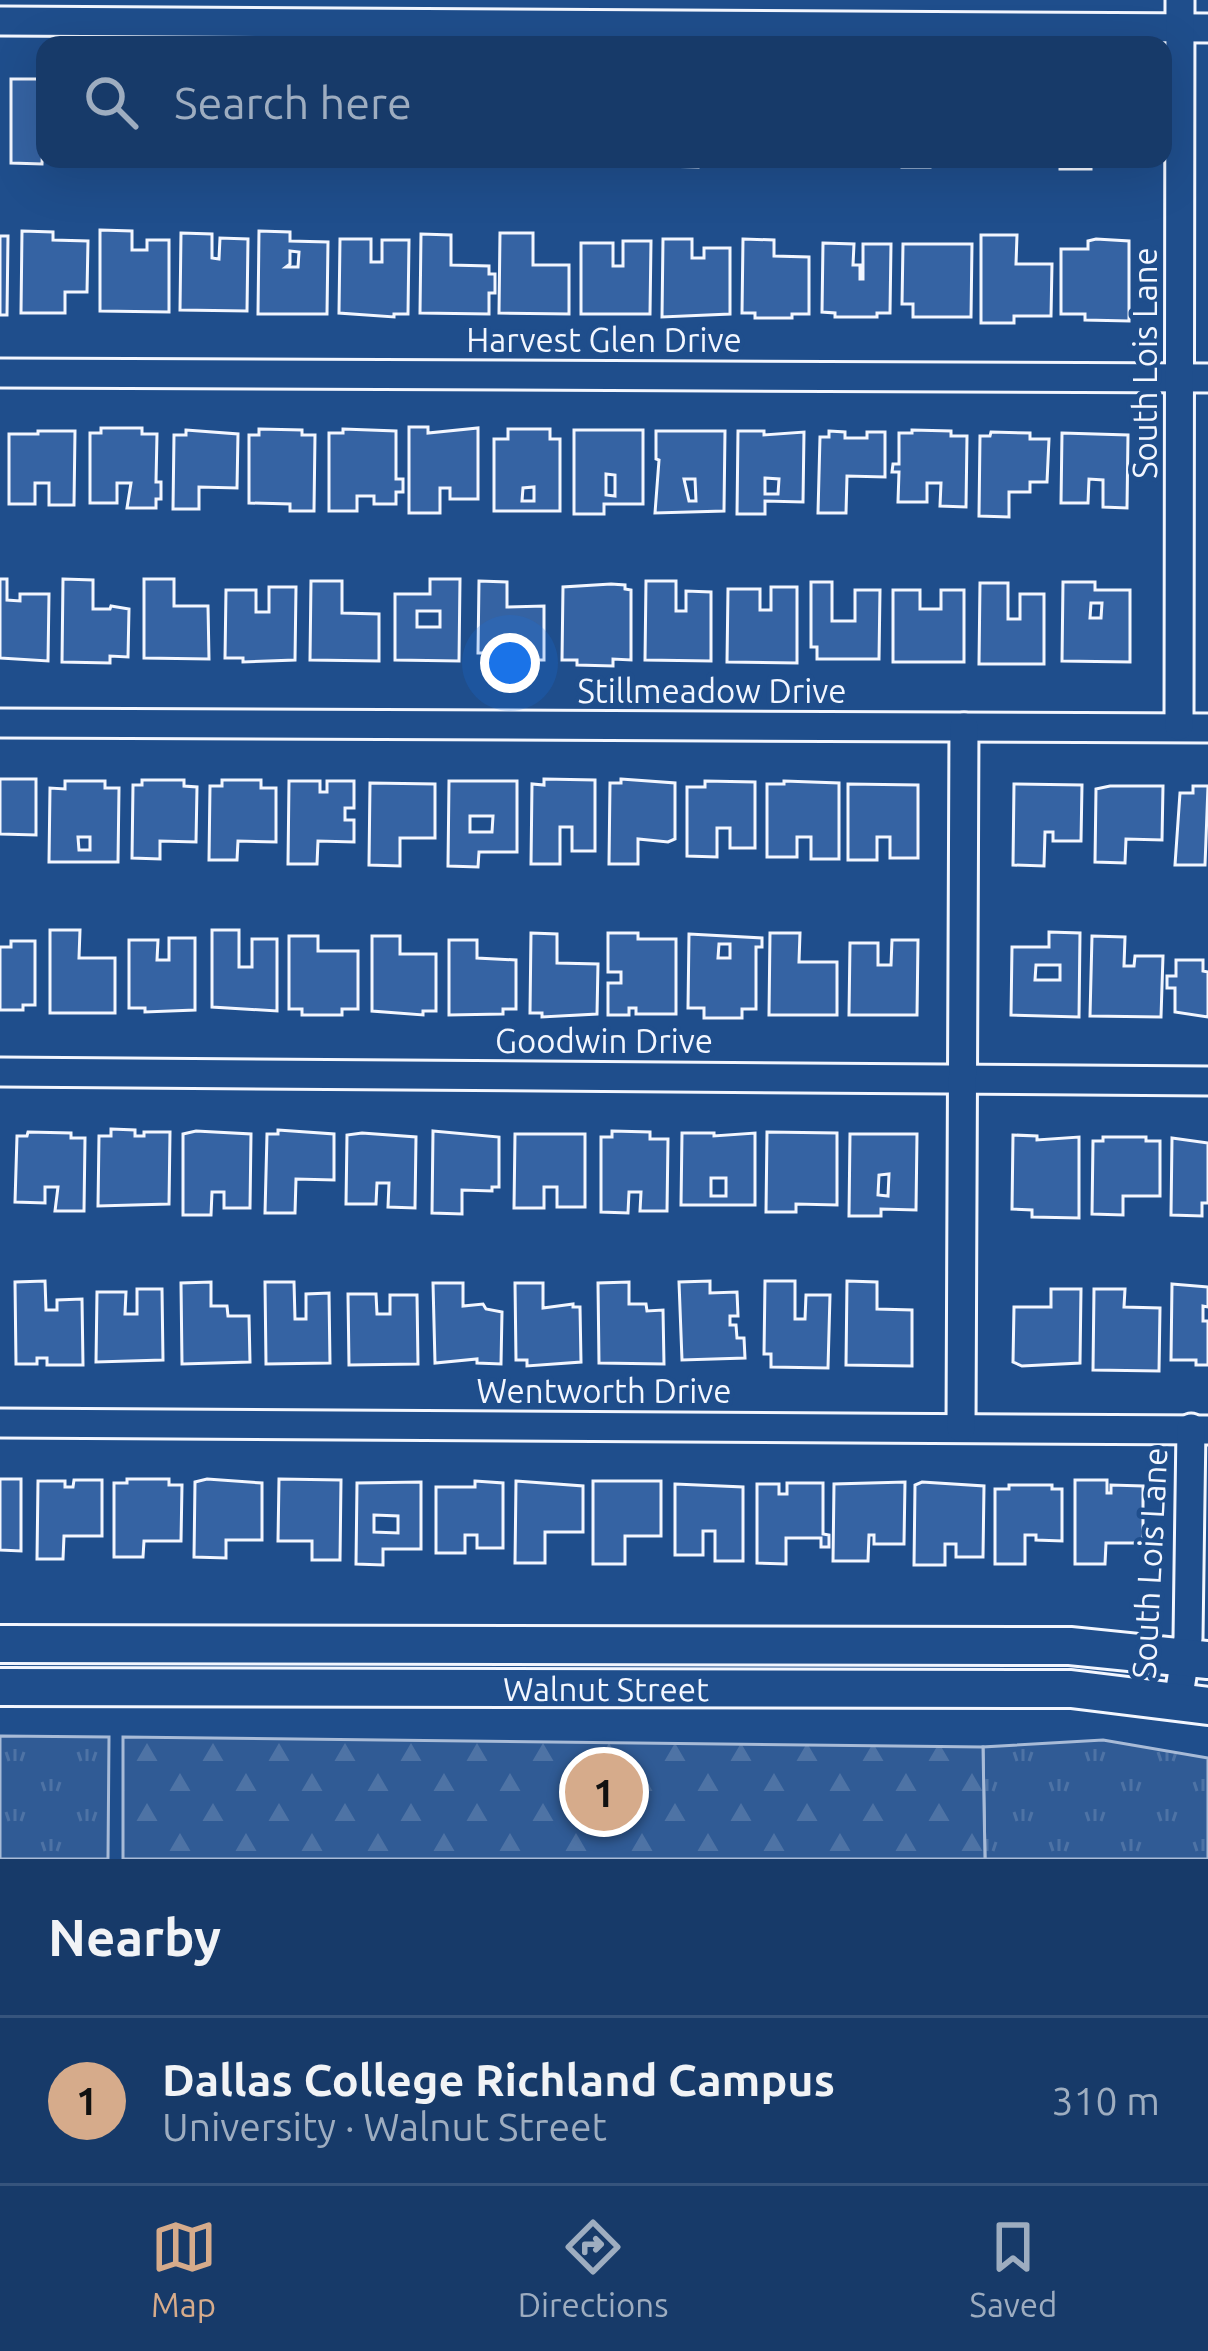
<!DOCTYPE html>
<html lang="en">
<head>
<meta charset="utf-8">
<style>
	body { margin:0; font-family:Ubuntu,sans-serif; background:#20416f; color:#f1f3f6 }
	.you { position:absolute; left:510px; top:663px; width:42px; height:42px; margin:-30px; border:9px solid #fff; border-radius:50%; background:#1a73e8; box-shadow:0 0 0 18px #1a73e833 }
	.badge { display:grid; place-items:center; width:78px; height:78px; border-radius:50%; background:#d6ab8b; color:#111; font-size:39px; font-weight:700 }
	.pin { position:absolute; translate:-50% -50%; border:6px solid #fff; box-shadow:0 3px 12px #0006 }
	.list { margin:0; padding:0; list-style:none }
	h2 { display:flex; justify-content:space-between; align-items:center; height:156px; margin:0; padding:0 48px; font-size:51px }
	h2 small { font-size:39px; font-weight:400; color:#9eadc0 }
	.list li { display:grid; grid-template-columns:78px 1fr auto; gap:36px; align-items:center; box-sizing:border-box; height:168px; padding:0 48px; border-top:3px solid #36547d }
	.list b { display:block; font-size:45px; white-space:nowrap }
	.list p { margin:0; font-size:39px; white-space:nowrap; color:#9eadc0 }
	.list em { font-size:39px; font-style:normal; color:#9eadc0 }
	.icon { flex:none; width:66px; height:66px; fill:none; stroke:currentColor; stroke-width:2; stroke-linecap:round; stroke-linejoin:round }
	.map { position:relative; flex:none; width:1208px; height:1859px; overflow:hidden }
	.search { position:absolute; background:#173a69; box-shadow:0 12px 48px #0002; left:36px; right:36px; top:36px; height:132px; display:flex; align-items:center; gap:30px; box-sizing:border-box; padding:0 42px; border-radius:24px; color:#9eadc0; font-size:45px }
	.sheet { height:324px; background:#173a69 }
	nav { display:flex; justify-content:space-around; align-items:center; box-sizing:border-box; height:168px; border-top:3px solid #36547d; background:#173a69; font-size:33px; color:#9eadc0 }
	nav a { display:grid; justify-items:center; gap:6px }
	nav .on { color:#d6ab8b }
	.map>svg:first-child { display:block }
</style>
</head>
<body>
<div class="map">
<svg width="1208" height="1859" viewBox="0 0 1208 1859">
	<defs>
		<pattern id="grass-tufts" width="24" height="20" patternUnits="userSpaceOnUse" patternTransform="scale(3)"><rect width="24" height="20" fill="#305b95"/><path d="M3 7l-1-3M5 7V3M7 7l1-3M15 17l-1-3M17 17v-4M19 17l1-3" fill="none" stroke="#4e73a5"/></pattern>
		<pattern id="forest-firs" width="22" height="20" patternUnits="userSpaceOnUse" patternTransform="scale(3)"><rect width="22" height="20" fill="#305b95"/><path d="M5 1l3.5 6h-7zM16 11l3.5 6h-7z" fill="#4e73a5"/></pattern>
	</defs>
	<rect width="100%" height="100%" fill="#1f4e8c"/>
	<!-- grass -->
	<g fill="url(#grass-tufts)" stroke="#a8bbd7" stroke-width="3">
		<polygon points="0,1736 109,1737 108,1859 0,1859"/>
		<polygon points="1103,1740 1208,1758 1208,1859 985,1859 983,1747"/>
	</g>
	<!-- forest -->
	<polygon fill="url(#forest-firs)" stroke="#a8bbd7" stroke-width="3" points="123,1737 983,1747 985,1859 123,1859"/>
	<!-- building -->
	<g fill="#3563a3" stroke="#f2f6ff" stroke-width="3" fill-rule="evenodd">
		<polygon points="11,79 45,79 42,164 11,163"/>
		<rect x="258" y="159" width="32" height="4"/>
		<rect x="579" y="159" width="32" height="7"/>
		<polygon points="662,159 698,159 698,167 662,166"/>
		<polygon points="902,159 970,159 970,160 930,160 930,167 902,167"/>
		<rect x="1060" y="159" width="31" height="10"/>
		<polygon points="100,230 132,231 132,250 147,250 147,240 169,240 169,312 100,311"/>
		<polygon points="22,231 53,232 53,240 88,241 87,292 65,292 65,313 21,313"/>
		<path d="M259,231L290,232V241L328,242L327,314H258ZM290,251L299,252L298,267H286L290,264Z"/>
		<polygon points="181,233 212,234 212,258 219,259 220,238 248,239 247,311 180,310"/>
		<polygon points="500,233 533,233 533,265 569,265 569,314 499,313"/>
		<polygon points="421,234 451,235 451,265 489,266 489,274 495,274 495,293 489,293 489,314 420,313"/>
		<polygon points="981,235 1017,235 1016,264 1052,264 1051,316 1014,316 1014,323 981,323"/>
		<polygon points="0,236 8,236 7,315 0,315"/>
		<polygon points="340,239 371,239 371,262 382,262 382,240 409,240 408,314 394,314 394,317 339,313"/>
		<polygon points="663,239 692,239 692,258 704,258 704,248 730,248 730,314 662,317"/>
		<polygon points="743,239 774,240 774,256 809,257 809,314 792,314 792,318 755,318 755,313 742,313"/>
		<polygon points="1096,239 1129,241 1129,321 1085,320 1085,314 1061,314 1061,249 1088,249 1088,241"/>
		<polygon points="623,241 651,241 650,314 581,314 581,243 613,243 613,266 623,266"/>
		<polygon points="823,243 854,244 853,265 860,265 860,279 863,279 863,244 891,244 890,313 877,313 877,317 835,317 835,313 822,312"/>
		<polygon points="903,244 972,244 971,317 913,317 913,304 902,304"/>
		<polygon points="409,427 428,427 428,433 478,428 478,499 450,499 450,488 440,488 440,513 409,513"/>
		<polygon points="101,428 142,428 142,434 157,434 156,482 161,482 161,499 156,499 156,508 127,508 131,483 117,483 117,503 90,503 90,433 101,433"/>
		<polygon points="259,429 302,430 302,435 315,435 314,511 290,511 290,504 249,503 249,435 259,435"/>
		<polygon points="343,429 396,431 396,479 403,479 403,492 396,492 396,504 374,504 374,496 357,496 357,511 329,511 329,433 343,433"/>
		<path d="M508,429H550V439H560V511H494V439H508ZM534,487V501H522L523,488Z"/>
		<polygon points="186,430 238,434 237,488 199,487 199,509 173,509 174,435 186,435"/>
		<path d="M574,430H643V504H604V514H574ZM606,474L615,475V496L606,495Z"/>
		<polygon points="912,430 951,431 951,436 967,436 966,507 940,506 941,483 927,483 927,502 898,502 899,472 892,472 893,464 899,464 899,433 912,433"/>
		<polygon points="38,431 75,431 74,505 49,505 49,483 35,483 35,504 9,504 9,434 38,434"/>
		<path d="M656,431H725L724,511L655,513L659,460L656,459ZM684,479H695L696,501H689Z"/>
		<path d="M738,431H764V435L804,432L803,502L765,501V514H737ZM765,478L779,479L778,494H765Z"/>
		<polygon points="829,431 845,432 845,438 867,438 867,432 885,432 885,477 847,476 846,513 818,513 820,437 829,437"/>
		<polygon points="991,432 1030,433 1030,439 1049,439 1047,482 1030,482 1030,492 1009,492 1009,517 979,516 980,436 990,436"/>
		<polygon points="1062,433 1128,435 1127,508 1103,507 1103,480 1089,479 1088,503 1061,503"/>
		<polygon points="0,579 7,579 7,600 20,601 20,594 49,594 48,661 0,658"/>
		<polygon points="63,579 93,580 93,609 110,609 111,606 129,609 128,657 110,656 110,663 62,662"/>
		<polygon points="144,579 174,579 174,606 208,606 209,659 144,658"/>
		<path d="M430,579H460L459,661L395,660V594H430ZM417,611H440V627H417Z"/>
		<polygon points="311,581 342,581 342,613 379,614 379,661 310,660"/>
		<polygon points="479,581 507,582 507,607 544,606 544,660 510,660 510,653 478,653"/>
		<polygon points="646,581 676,581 676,611 686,611 686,591 711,592 711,661 645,660"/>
		<polygon points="811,582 832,582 832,621 855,621 855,590 880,590 879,659 817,659 817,647 811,647"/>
		<path d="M1063,582H1095V590H1130V662L1062,661ZM1091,603H1102L1101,618H1090Z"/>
		<polygon points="980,583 1008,583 1008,619 1020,619 1020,594 1044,594 1044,664 979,664"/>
		<polygon points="611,584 625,585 625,589 631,590 631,660 613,659 613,666 577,665 577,660 562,660 563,587"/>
		<polygon points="269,587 296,587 295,660 243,662 243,658 225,658 226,590 256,590 256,612 269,612"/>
		<polygon points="771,587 797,587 797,663 727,662 728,589 760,589 760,610 771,610"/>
		<polygon points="893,590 920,590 920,609 941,609 941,590 964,590 964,662 893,662"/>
		<polygon points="0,779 36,779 36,835 0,834"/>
		<polygon points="544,779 595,780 595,851 572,851 572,827 560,827 560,864 531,864 532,784 544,785"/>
		<polygon points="621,779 675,783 675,839 668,842 638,839 638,864 609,864 610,783 621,783"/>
		<polygon points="142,780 184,780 184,786 197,787 196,842 160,841 160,859 132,858 133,785 142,785"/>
		<polygon points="222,780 261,780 261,788 276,788 276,842 238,841 237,860 209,860 210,786 222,786"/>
		<path d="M65,781H105V788H119L118,862H49L50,788L65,789ZM78,837H90V850H79Z"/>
		<polygon points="289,781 320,781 320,792 327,792 327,781 354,781 354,808 345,808 345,820 354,820 354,842 318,841 317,864 288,864"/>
		<path d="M449,781H517V852H479L478,867L448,866ZM470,816H493L492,832H470Z"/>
		<polygon points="705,781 755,782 755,848 730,848 730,828 717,828 717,857 687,856 687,787 705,787"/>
		<polygon points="784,781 839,783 839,859 811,859 811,837 797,837 797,857 767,857 767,784 784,784"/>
		<polygon points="370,783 435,784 435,838 400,838 400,866 369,865"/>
		<polygon points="848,784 918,785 918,858 890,858 890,837 877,837 877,860 848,860"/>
		<polygon points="1014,784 1082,785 1081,841 1053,841 1053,832 1045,832 1044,866 1013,865"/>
		<polygon points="1110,786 1163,786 1162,840 1126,839 1125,863 1095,862 1096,789"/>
		<polygon points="1193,786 1208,786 1205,865 1175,865 1180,793 1193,793"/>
		<polygon points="50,930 80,930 79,958 115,958 115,1013 50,1013"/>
		<polygon points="212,930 239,930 239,967 252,967 252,939 277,939 277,1011 212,1007"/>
		<path d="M1049,932L1080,933L1079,1017L1011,1015L1012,947H1049ZM1036,965H1060V980H1035Z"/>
		<polygon points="531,933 557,934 557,963 598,964 597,1014 542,1017 542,1013 530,1013"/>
		<polygon points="608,933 638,933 638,939 676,939 676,1014 636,1014 636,1008 629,1008 629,1015 608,1015 608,983 621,983 621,972 608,972"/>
		<polygon points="770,933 800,933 799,962 837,962 837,1015 769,1015"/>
		<path d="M689,934L762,938V947H756V1009H742V1018H704V1008H688ZM719,944H730V958H718Z"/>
		<polygon points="289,936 318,936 318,951 358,951 358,1009 342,1009 342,1015 302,1015 302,1009 289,1009"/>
		<polygon points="372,936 400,936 400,954 436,954 436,1011 423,1011 423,1015 372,1011"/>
		<polygon points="1092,936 1125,937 1124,966 1134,966 1135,956 1163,956 1161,1017 1090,1016"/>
		<polygon points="169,938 195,938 195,1010 145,1012 145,1008 129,1008 129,940 158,940 157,960 169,960"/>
		<polygon points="449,940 477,940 477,958 516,960 516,1009 503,1009 503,1014 449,1015"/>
		<polygon points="892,940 918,940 917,1015 849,1015 850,943 878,943 878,965 891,965"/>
		<polygon points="11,941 35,941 35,1005 23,1005 23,1010 0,1010 0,947 11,947"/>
		<polygon points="1176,960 1203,960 1203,971 1208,972 1208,1017 1175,1012 1175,988 1167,988 1167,976 1176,976"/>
		<polygon points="111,1129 135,1130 135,1136 144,1136 144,1132 170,1132 169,1204 98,1206 99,1136 111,1136"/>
		<polygon points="278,1130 334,1134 334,1180 296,1179 295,1213 265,1213 267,1134 278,1134"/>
		<polygon points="196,1131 251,1134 250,1208 224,1208 224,1192 212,1192 211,1215 183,1215 183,1134"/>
		<polygon points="433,1131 499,1137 499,1187 492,1187 492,1191 462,1190 462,1214 432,1213"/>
		<polygon points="612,1131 650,1132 650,1139 668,1139 667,1211 640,1211 641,1192 629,1192 628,1213 601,1212 601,1137 612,1137"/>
		<polygon points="28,1132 71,1133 71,1138 85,1138 84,1211 55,1211 58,1187 45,1187 45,1203 15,1202 17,1136 27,1136"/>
		<polygon points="767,1132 837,1133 837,1205 796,1204 796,1212 766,1212"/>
		<polygon points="362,1133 416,1137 415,1208 388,1207 389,1183 377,1183 376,1204 346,1204 347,1135"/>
		<path d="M682,1133H714V1136L755,1133V1205H681ZM711,1178H726V1196H711Z"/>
		<polygon points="515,1134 585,1134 585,1207 557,1207 557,1187 544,1187 544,1208 514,1208"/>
		<path d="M850,1134H917L916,1210L881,1209V1216H849ZM889,1174L888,1196L878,1195L879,1175Z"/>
		<polygon points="1013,1135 1037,1136 1037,1140 1079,1137 1079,1218 1032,1217 1032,1210 1012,1209"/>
		<polygon points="1103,1137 1146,1137 1146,1141 1160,1141 1160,1196 1123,1196 1123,1215 1092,1214 1093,1141 1103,1141"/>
		<polygon points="1172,1138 1208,1143 1208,1203 1202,1203 1202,1216 1171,1215"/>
		<polygon points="45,1281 46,1310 57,1310 57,1300 82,1299 83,1365 47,1365 47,1358 37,1358 37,1364 16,1364 15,1282"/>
		<polygon points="710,1281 710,1293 737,1292 738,1316 730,1316 730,1325 736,1325 737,1338 744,1338 745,1358 682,1360 679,1282"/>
		<polygon points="765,1281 795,1281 795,1319 805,1319 806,1295 830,1295 828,1368 771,1367 771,1354 764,1354"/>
		<polygon points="847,1281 877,1282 877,1309 912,1310 912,1366 846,1365"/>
		<polygon points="211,1282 211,1306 227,1306 228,1316 249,1316 250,1362 182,1364 181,1283"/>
		<polygon points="265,1282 294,1282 295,1319 306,1319 306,1294 329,1293 330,1363 266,1364"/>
		<polygon points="629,1282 629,1304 646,1304 647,1311 663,1310 664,1364 599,1363 598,1283"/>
		<polygon points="433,1283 463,1283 463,1306 483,1304 486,1309 502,1312 501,1364 477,1363 477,1359 435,1363"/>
		<polygon points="515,1283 543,1283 543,1308 573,1304 573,1307 580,1307 581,1362 527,1366 527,1360 516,1360"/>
		<polygon points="1172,1284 1208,1287 1208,1307 1203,1306 1203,1321 1208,1321 1208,1365 1196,1365 1196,1360 1171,1360"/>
		<polygon points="137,1289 162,1289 163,1360 96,1362 97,1292 126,1292 125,1314 137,1314"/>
		<polygon points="1051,1289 1081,1289 1080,1363 1022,1366 1013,1362 1014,1307 1051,1307"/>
		<polygon points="1094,1289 1125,1289 1124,1307 1160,1308 1159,1371 1093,1370"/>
		<polygon points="348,1294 376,1294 377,1314 390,1314 390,1295 417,1295 418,1364 349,1365"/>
		<polygon points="0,1479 21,1479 21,1551 0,1550"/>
		<polygon points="127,1479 169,1479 169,1485 182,1485 181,1541 144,1541 143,1557 114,1557 114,1483 127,1483"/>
		<polygon points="207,1479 262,1483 262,1540 226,1540 226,1558 194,1557 195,1482"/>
		<polygon points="279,1479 341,1480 340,1560 312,1560 312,1541 278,1541"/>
		<polygon points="74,1480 102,1480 102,1536 64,1536 63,1559 37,1559 38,1481 65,1481 65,1487 73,1487"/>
		<polygon points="1075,1480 1107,1480 1107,1493 1111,1493 1111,1485 1143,1486 1143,1543 1106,1543 1105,1564 1075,1564"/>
		<polygon points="475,1481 503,1483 503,1548 477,1548 477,1535 465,1535 465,1553 436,1553 436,1487 475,1487"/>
		<polygon points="516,1481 583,1486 583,1532 545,1532 545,1563 515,1563"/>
		<polygon points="593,1481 661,1481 661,1536 625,1536 625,1564 593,1564"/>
		<path d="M421,1482V1549H383V1565L356,1564L357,1483ZM374,1515L398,1516V1533L374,1532Z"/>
		<polygon points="905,1482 904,1544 874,1544 874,1535 869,1535 868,1561 833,1561 834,1484"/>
		<polygon points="922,1482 984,1486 983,1557 956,1557 956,1544 945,1544 945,1565 914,1565 915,1485"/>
		<polygon points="787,1483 823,1483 823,1534 829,1535 829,1547 821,1547 821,1538 786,1538 786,1564 757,1563 757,1484 779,1484 779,1494 787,1494"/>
		<polygon points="675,1484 743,1487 743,1561 715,1561 715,1531 703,1531 703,1555 675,1555"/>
		<polygon points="1009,1485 1052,1485 1052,1489 1062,1489 1062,1541 1036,1540 1036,1535 1025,1535 1025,1564 995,1564 995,1489 1009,1489"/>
	</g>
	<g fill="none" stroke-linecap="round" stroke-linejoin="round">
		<!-- minor casing -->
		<g stroke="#f2f6ff" stroke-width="33">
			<g id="minor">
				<polyline points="0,21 1208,28"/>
				<polyline points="0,373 1208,378"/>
				<polyline points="0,723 1208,728"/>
				<polyline points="1179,726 1180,0"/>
				<polyline points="0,1072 1208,1081"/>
				<polyline points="0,1423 1208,1430"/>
				<polyline points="961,1428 964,727"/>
				<polyline points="1178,1702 1188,1638 1191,1428"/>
			</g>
		</g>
		<!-- major casing -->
		<g stroke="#f2f6ff" stroke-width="42">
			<g id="major">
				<polyline points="0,1644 1070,1646 1208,1660"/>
				<path id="s1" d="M0,1687L1071,1689L1208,1706"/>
			</g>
		</g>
		<!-- minor -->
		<use href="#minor" stroke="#1f4e8c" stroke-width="27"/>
		<!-- major -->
		<use href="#major" stroke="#1f4e8c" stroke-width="36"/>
	</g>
	<g text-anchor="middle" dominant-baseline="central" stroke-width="9" stroke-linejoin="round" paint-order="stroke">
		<!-- street labels -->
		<g font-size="33" fill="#f2f6ff" stroke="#1f4e8c">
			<text x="604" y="339">Harvest Glen Drive</text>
			<text transform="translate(1144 363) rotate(-90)">South Lois Lane</text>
			<text x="712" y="690">Stillmeadow Drive</text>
			<text x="604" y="1040">Goodwin Drive</text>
			<text x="604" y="1390">Wentworth Drive</text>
			<text transform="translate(1149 1563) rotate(-87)">South Lois Lane</text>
			<text stroke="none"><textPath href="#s1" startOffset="606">Walnut Street</textPath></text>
		</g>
	</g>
</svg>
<div class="you"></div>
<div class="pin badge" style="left:604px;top:1792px">1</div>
<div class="search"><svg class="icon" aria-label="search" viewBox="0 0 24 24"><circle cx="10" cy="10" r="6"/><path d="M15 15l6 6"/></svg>Search here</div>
</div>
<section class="sheet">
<h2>Nearby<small></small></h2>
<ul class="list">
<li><span class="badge">1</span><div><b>Dallas College Richland Campus</b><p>University · Walnut Street</p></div><em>310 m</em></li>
</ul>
</section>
<nav>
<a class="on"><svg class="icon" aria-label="map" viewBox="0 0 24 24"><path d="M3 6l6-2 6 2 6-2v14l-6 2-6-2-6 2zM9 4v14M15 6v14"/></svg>Map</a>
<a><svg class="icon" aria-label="directions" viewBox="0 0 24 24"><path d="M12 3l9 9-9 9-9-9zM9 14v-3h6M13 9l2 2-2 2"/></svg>Directions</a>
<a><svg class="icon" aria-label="saved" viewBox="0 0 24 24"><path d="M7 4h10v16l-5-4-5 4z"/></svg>Saved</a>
</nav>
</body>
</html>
